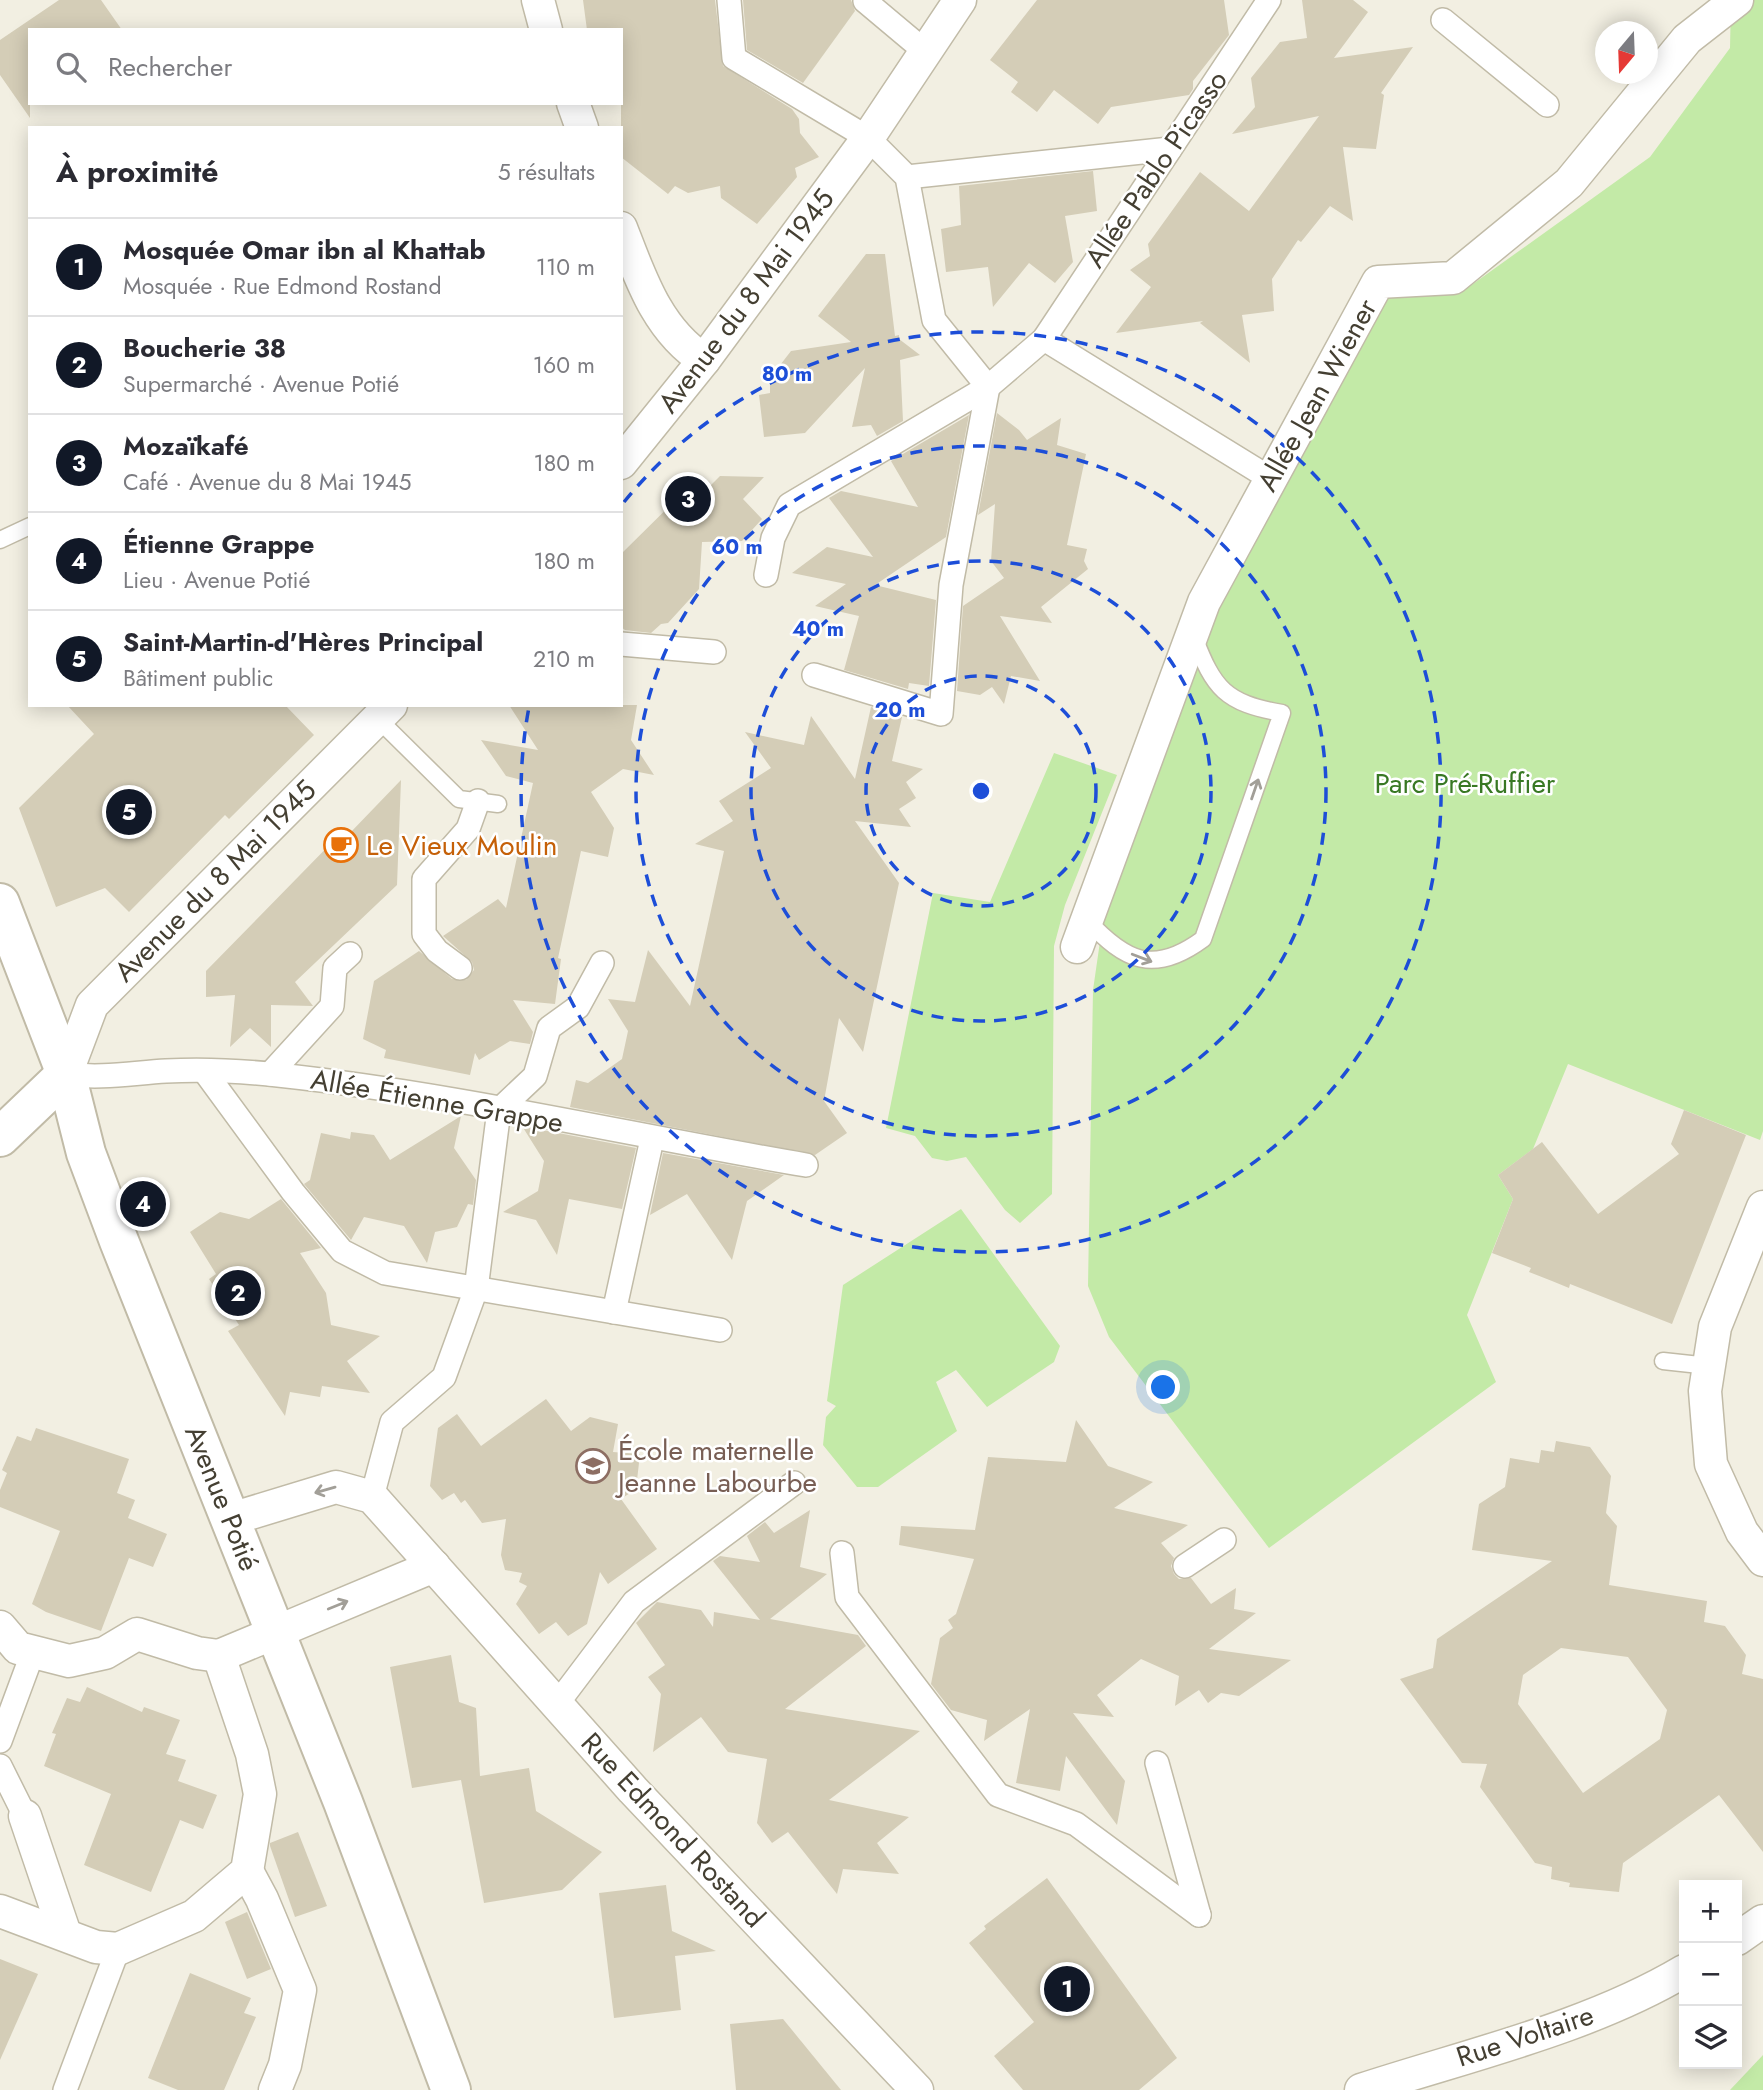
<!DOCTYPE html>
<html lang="fr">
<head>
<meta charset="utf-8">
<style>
	body { margin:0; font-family:Jost,sans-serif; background:#f2f2f3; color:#2b2b33 }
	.controls { position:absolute; right:21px; bottom:21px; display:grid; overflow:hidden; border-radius:0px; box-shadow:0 4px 18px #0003 }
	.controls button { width:63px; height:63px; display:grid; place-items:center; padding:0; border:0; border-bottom:2px solid #e1e1e2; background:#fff; color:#2b2b33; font:35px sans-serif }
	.compass { position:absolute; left:1595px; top:21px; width:63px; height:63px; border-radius:50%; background:#fff; box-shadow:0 4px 18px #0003; rotate:199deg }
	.you { position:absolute; left:1164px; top:1388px; width:24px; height:24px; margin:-18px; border:5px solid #fff; border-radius:50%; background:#1a73e8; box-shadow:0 0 0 10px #1a73e833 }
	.badge { display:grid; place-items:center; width:46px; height:46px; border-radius:50%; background:#111827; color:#fff; font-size:23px; font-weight:700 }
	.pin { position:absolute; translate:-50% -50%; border:4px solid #fff; box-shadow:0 2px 7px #0006 }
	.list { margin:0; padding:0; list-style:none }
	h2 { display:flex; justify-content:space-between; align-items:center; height:91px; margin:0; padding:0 28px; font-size:30px }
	h2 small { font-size:23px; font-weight:400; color:#7c7c81 }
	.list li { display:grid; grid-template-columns:46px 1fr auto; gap:21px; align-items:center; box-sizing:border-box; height:98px; padding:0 28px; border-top:2px solid #e1e1e2 }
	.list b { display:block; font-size:26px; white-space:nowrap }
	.list p { margin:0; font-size:23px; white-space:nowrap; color:#7c7c81 }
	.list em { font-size:23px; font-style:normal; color:#7c7c81 }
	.icon { flex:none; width:38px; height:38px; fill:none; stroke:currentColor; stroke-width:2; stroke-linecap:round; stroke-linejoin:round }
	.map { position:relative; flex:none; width:1763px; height:2090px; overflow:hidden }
	.search { position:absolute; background:#fff; box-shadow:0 4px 18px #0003; left:28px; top:28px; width:595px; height:77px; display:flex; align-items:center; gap:18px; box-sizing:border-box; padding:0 24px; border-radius:0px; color:#7c7c81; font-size:26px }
	.panel { position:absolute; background:#fff; box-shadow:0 4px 18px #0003; left:28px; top:126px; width:595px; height:581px; border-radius:0px }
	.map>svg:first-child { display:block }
</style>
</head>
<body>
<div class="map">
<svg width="1763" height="2090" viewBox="0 0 1763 2090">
	<rect width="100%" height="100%" fill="#f2efe2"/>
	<!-- green -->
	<g fill="#c3eaa7">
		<polygon points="1731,0 1763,0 1763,1131 1760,1140 1568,1064 1533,1149 1498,1175 1513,1199 1467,1315 1496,1382 1269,1548 1109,1337 1088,1286 1093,990 1107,893 1211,612 1382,295 1459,294 1650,157 1730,48"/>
		<polygon points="1054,753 1117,775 1065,905 1054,946 1052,1194 1020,1223 1005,1210 966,1157 947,1161 932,1158 915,1136 886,1128 933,893 990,902"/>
		<polygon points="961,1209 1060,1346 1054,1362 987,1407 956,1370 936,1382 957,1431 878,1487 857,1487 823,1445 826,1417 836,1406 827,1401 843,1285"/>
		<polygon points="1763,2055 1763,2090 1730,2090"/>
	</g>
	<!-- building -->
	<g fill="#d4cdb7" fill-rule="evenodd">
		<polygon points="59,0 101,0 122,30 30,30 30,118 0,75 0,40"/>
		<polygon points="583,0 715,0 723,66 792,109 799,119 800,133 819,157 795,168 797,177 757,224 721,198 720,186 688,193 675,186 668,194 621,157 621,30 587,30"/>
		<polygon points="743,0 851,0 855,11 803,83 747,50"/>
		<polygon points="1037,0 1224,0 1229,35 1193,81 1193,89 1189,95 1111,107 1098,124 1054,90 1037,112 1011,92 1018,82 990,60"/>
		<polygon points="1302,0 1353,0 1368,12 1334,58 1413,47 1381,93 1384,95 1376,149 1343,147 1353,221 1330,206 1301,242 1298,240 1272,279 1274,311 1242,315 1250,363 1200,323 1203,321 1116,333 1151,287 1130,270 1150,256 1148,244 1200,172 1249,211 1319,116 1232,134 1255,107 1251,78 1280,42 1307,38"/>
		<polygon points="1093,171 1097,211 1065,216 1073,262 1055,283 1029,263 993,307 988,267 946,272 941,229 961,225 959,186"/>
		<polygon points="866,254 885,254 895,336 899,335 899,339 920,355 900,360 903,421 877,436 871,425 852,427 865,368 805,433 764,437 759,395 770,393 770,378 791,351 851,342 818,316"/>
		<polygon points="997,413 1019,430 1027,440 1061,418 1057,445 1086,454 1067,545 1087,549 1084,561 1088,569 1041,607 1052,623 1000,616 1040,681 1011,676 1004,704 992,687 980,695 957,691 963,606 1004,578 991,561 995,504 978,515"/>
		<polygon points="969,415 946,537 875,585 936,600 929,686 909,683 908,689 844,670 859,616 815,606 846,584 792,573 827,547 873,557 829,498 841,491 918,507 891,461"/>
		<polygon points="720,476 764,477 743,499 762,519 742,541 702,542 699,589 668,623 661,624 651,633 625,630 621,627 621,554 699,477 710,486"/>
		<polygon points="67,705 285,705 314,735 229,819 225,815 129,912 105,888 56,907 19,808 94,734"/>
		<polygon points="509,705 637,705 631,740 654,775 623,769 591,792 614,828 608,857 581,851 558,958 561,959 555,1004 513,1000 533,1032 530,1044 510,1041 479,1060 475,1053 470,1075 384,1058 386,1050 363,1039 374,981 419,951 452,979 466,980 474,970 472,962 443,936 498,899 506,908 533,783 506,776 481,740 538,750"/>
		<polygon points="871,707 902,717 892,761 923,769 906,782 916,798 899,809 911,827 855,821 899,883 863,1052 839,1018 824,1101 847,1133 815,1155 570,1107 576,1080 588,1083 622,1059 628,1031 608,999 635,1002 648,950 690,1006 724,851 695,844 733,821 719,801 771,768 745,732 804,745 811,716 855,779"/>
		<polygon points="401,780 397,885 295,982 313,1006 271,1005 271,1047 250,1028 230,1047 235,995 206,997 206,971 344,830 349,834"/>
		<polygon points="1684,1110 1746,1135 1672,1324 1570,1284 1569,1288 1552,1281 1529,1272 1531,1268 1492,1253 1513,1199 1498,1175 1542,1142 1598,1214 1679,1154 1671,1144"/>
		<polygon points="461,1116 454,1148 476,1180 473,1205 468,1204 457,1227 435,1232 427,1263 404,1226 364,1217 351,1240 304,1184 310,1180 321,1133 350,1139 351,1132 374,1135 390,1160"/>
		<polygon points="522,1126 636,1148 622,1209 569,1199 557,1255 536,1220 503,1212 538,1191 544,1161"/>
		<polygon points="663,1153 784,1175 747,1201 732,1260 687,1194 650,1215"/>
		<polygon points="281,1199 321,1248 300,1253 326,1293 331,1325 380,1336 347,1361 370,1393 322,1386 320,1397 290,1392 285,1416 228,1331 239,1325 209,1279 216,1274 190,1232 220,1212 249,1219"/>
		<polygon points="546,1399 571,1431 590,1417 618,1424 613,1452 640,1454 636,1489 621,1499 657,1549 608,1584 600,1572 587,1624 568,1636 556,1622 539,1634 516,1604 527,1586 519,1582 522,1573 505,1570 501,1555 506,1519 482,1523 465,1500 461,1503 454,1493 442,1500 430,1486 438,1428 457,1414 481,1446"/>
		<polygon points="1076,1420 1108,1466 1153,1482 1114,1508 1188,1525 1161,1543 1174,1558 1171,1566 1174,1574 1179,1579 1191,1578 1211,1604 1236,1588 1234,1609 1256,1613 1209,1649 1291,1660 1239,1696 1221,1693 1208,1703 1199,1690 1175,1706 1179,1676 1141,1659 1097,1695 1114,1717 1073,1713 1125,1781 1117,1825 1066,1756 1060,1791 1016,1783 1030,1709 984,1741 987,1720 951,1710 931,1684 940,1638 953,1628 948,1620 956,1614 974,1559 899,1545 901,1526 975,1530 988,1457 1066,1462"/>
		<polygon points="36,1428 129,1459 117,1493 135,1500 128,1518 167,1534 153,1567 129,1558 101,1631 46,1612 32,1604 60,1531 0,1507 0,1490 7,1473 2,1470 17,1436 31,1441"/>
		<path d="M1556,1441L1590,1447L1611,1476L1606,1513L1617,1526L1609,1585L1707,1601L1704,1622L1725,1626L1746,1655L1742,1674L1763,1679V1852L1719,1795L1623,1863L1619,1892L1569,1887L1570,1883L1551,1879L1552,1867L1535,1863L1480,1787L1487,1764L1462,1763L1400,1679L1433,1668L1437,1639L1552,1561L1472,1550L1479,1504L1505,1487L1510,1458L1539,1463L1541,1450L1554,1452ZM1561,1648L1628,1657L1667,1710L1660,1739L1583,1793L1518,1704L1523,1675Z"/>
		<polygon points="810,1510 800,1567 827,1574 770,1619 858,1635 866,1646 785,1709 920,1731 829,1800 909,1817 877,1843 899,1874 843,1869 837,1894 788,1832 772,1843 757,1823 767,1759 728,1752 701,1717 653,1752 661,1694 648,1677 665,1665 636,1623 657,1602 701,1610 713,1627 714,1612 760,1620 713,1561 720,1556 760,1562 747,1536 765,1522 774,1533"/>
		<polygon points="451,1655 459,1702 476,1708 480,1776 529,1768 536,1811 602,1852 562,1890 484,1903 461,1780 412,1788 390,1667"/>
		<polygon points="87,1687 142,1712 144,1707 180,1720 166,1754 186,1760 178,1781 217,1795 203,1829 180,1820 151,1892 84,1865 111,1794 44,1766 56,1734 52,1733 67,1698 80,1702"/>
		<polygon points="298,1832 327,1906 295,1917 270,1846 270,1843"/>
		<polygon points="1047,1878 1177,2058 1139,2090 1023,2090 994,2056 1034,2022 969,1943 986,1929 984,1926"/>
		<polygon points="666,1885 672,1931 716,1951 675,1956 681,2010 614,2018 599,1893"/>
		<polygon points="247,1912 271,1969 247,1979 225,1922"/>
		<polygon points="0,1959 38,1974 0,2060"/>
		<polygon points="190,1973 251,1998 244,2013 256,2017 224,2090 178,2090 148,2078"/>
		<polygon points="783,2019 841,2090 736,2090 730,2024"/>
	</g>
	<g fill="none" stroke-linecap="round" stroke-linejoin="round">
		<!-- service casing -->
		<g stroke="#c1bba7" stroke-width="19">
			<g id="service">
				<polyline points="0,540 30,526"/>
				<polyline points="378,719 459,799 498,804"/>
				<path d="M1087,920C1126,962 1154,975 1203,939L1282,713C1225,703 1214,689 1194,637"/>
				<polyline points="1663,1361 1709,1366"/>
			</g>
		</g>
		<!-- pedestrian casing -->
		<g stroke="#c1bba7" stroke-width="26">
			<g id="pedestrian">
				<polyline points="729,0 734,58 868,138 907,177 934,320 988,387 951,585 941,714 814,675"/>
				<polyline points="865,1 927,53"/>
				<polyline points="1443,20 1547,105"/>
				<polyline points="907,177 1170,149"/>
				<polyline points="1044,339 1271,479"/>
				<polyline points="766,575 773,538 789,505 988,387 1044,339 1269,0"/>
				<polyline points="621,644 714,652"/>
				<polyline points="460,968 437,951 424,934 424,879 468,829 478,801"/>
				<polyline points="205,1072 293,1192 342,1251 385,1273 720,1330"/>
				<path d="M66,1074C100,1079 132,1073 166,1071C202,1069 242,1071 278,1075C455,1094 630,1135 806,1165"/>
				<polyline points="270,1074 332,1006 335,968 350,954"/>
				<polyline points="614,1312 652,1139"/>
				<polyline points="372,1497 392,1422 444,1377 476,1289 499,1110 535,1076 549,1028 578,1007 602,963"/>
				<polyline points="842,1553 847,1597 998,1795 1076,1824 1199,1915"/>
				<polyline points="1185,1566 1224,1540"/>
				<polyline points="557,1704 634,1602 794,1483"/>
				<polyline points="0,1741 33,1652"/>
				<polyline points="1157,1763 1199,1915"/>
				<polyline points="0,1766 25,1816"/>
				<polyline points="65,2090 118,1949"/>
			</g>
		</g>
		<!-- minor casing -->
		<g stroke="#c1bba7" stroke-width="35">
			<g id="minor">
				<polyline points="538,0 546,30"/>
				<polyline points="573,103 582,128"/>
				<path d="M621,228C640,277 657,330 704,360"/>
				<polyline points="621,463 704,360 868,138 960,0"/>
				<polyline points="1077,947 1204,602 1378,282 1453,278 1569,183 1687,39 1737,0"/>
				<polyline points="66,1074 92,1005 391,705"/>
				<polyline points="1763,1207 1715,1327 1705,1391 1711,1464 1742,1532 1763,1560"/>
				<polyline points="231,1519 336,1487 372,1497 633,1790 917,2090"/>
				<polyline points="0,1627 18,1648 69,1661 105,1653 137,1634 197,1653 219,1656"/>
				<polyline points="25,1816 65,1934"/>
				<polyline points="247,1871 262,1899 300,1990 285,2065 275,2090"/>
				<polyline points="0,1911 96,1947 118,1949 194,1916 247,1871 260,1794 252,1754 219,1656 434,1566"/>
				<polyline points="1737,1939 1763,1921"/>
				<path d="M1361,2090C1468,2055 1588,2028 1684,1971"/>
			</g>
		</g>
		<!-- tertiary casing -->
		<g stroke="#c1bba7" stroke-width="42">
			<g id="tertiary">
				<polyline points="0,903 66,1074 86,1153 119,1241 343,1802 451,2090"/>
				<polyline points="0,1137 66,1074"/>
			</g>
		</g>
		<!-- service -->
		<use href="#service" stroke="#fff" stroke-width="16"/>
		<!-- pedestrian -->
		<use href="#pedestrian" stroke="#fff" stroke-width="23"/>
		<!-- minor -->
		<use href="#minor" stroke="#fff" stroke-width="32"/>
		<!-- tertiary -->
		<use href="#tertiary" stroke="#fff" stroke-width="38"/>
	</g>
	<!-- one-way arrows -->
	<defs><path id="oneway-shaft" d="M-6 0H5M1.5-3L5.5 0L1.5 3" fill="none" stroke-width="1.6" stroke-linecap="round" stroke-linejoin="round" transform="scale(1.75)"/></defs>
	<g stroke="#a29f98">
		<use href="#oneway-shaft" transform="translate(1255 789) rotate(-71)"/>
		<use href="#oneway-shaft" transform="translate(1142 958) rotate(21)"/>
		<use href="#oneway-shaft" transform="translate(325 1490) rotate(164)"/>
		<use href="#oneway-shaft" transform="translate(338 1605) rotate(-22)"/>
	</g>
	<!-- distance rings -->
	<g fill="none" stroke="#1d4ed8" stroke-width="3.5" stroke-dasharray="12 9">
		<circle cx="981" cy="791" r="115"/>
		<circle cx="981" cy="791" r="230"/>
		<circle cx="981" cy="791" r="345"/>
		<path d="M624 502A460 460 0 1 1 529 707"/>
	</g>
	<!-- icons -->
	<defs>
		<g id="cafe-ring" transform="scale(1.75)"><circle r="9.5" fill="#fff" stroke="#e8710a" stroke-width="1.5"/><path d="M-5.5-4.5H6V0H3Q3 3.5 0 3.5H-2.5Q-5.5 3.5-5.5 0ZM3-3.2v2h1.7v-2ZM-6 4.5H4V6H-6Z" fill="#e8710a"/></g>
		<g id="school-ring" transform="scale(1.75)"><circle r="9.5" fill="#fff" stroke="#8d6e63" stroke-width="1.5"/><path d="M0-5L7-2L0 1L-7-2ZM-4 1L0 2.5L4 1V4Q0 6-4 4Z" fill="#8d6e63"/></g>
	</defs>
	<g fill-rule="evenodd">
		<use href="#cafe-ring" x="341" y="845"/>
		<use href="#school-ring" x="593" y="1466"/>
	</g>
	<g text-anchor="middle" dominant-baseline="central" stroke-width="5" stroke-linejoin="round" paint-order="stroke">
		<!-- street labels -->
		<g font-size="28" fill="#443f32" stroke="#fff">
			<text transform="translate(1156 169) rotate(-56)">Allée Pablo Picasso</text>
			<text transform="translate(746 301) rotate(-53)">Avenue du 8 Mai 1945</text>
			<text transform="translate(1317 395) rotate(-61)">Allée Jean Wiener</text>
			<text transform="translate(215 881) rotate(-45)">Avenue du 8 Mai 1945</text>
			<text transform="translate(437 1101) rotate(10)">Allée Étienne Grappe</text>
			<text transform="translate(222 1498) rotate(68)">Avenue Potié</text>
			<text transform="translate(673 1830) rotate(47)">Rue Edmond Rostand</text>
			<text transform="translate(1525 2036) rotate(-18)">Rue Voltaire</text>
		</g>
		<!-- park labels -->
		<g font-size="28" fill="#387823" stroke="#fff">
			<text x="1465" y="783">Parc Pré-Ruffier</text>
		</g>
		<!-- food labels -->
		<g font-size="28" fill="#c56008" stroke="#fff" text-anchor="start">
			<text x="366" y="845">Le Vieux Moulin</text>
		</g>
		<!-- education labels -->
		<g font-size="28" fill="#785e54" stroke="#fff" text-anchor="start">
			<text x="618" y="1450">École maternelle<tspan x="618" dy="32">Jeanne Labourbe</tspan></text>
		</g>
	</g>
	<circle cx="981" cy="791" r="10" fill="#1d4ed8" stroke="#fff" stroke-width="3.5"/>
	<g font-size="21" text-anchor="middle" font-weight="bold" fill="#1d4ed8" stroke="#fff" stroke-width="5" stroke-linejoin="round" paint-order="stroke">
		<text x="787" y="381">80 m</text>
		<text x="737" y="554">60 m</text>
		<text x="818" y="636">40 m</text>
		<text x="900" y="717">20 m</text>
	</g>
</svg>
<div class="controls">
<button>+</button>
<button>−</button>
<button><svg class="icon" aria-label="layers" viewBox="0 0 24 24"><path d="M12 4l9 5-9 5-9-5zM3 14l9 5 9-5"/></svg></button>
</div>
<svg class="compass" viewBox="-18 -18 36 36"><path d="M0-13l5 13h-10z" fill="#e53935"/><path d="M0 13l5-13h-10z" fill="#7c7c81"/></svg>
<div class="you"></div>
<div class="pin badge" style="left:1067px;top:1989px">1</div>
<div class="pin badge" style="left:238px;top:1293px">2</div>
<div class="pin badge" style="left:688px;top:499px">3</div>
<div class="pin badge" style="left:143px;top:1204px">4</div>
<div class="pin badge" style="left:129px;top:812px">5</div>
<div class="search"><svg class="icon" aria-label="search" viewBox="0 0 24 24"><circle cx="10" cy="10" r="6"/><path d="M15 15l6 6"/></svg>Rechercher</div>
<section class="panel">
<h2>À proximité<small>5 résultats</small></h2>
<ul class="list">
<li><span class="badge">1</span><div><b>Mosquée Omar ibn al Khattab</b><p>Mosquée · Rue Edmond Rostand</p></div><em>110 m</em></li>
<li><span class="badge">2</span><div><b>Boucherie 38</b><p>Supermarché · Avenue Potié</p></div><em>160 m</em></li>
<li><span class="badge">3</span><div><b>Mozaïkafé</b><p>Café · Avenue du 8 Mai 1945</p></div><em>180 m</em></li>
<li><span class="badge">4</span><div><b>Étienne Grappe</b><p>Lieu · Avenue Potié</p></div><em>180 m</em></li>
<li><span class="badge">5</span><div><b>Saint-Martin-d'Hères Principal</b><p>Bâtiment public</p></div><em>210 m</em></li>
</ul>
</section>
</div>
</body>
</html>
